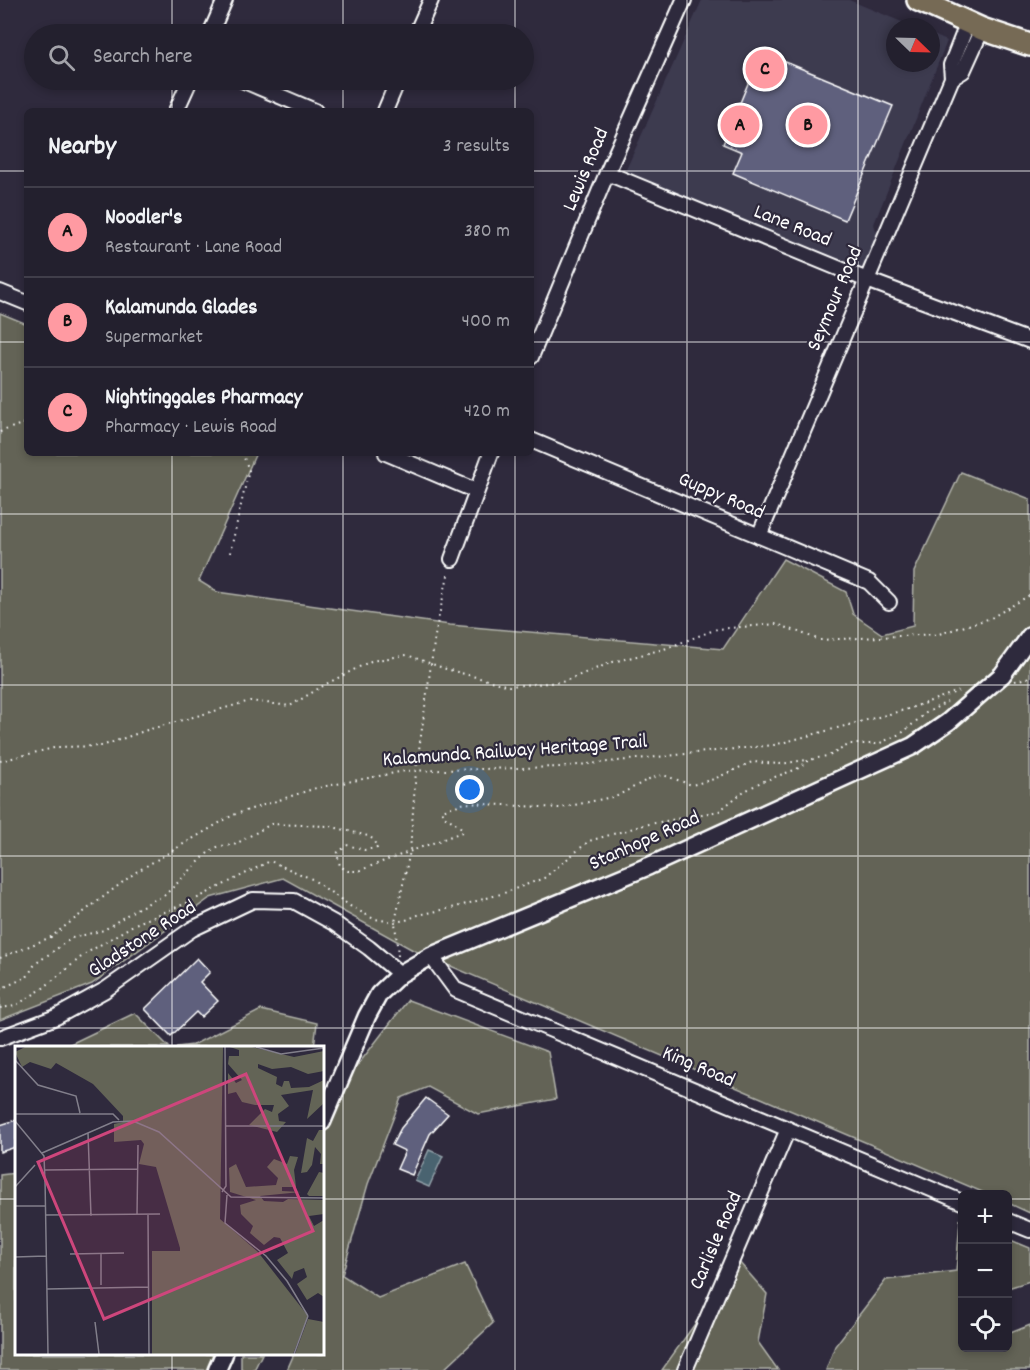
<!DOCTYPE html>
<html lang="en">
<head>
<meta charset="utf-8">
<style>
	body { margin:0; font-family:Dekko,sans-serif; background:#2f2d3a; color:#f1f3f6 }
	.controls { position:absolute; right:18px; bottom:18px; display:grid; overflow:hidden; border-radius:9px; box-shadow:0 3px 9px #0003 }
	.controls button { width:54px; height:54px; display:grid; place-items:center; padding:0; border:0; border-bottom:2px solid #403e4a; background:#23202e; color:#f1f3f6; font:30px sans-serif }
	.compass { position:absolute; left:886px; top:18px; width:54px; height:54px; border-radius:50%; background:#23202e; box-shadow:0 3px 9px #0003; rotate:113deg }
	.you { position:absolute; left:470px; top:790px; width:21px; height:21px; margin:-15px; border:4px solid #fff; border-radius:50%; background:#1a73e8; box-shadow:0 0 0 9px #1a73e833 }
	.badge { display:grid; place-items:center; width:39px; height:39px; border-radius:50%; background:#ff9aa2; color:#111; font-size:20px; font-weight:700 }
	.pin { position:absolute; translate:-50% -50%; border:3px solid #fff; box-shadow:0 2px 6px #0006 }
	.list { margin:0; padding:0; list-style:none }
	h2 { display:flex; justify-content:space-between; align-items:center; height:78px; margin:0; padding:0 24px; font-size:26px }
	h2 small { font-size:20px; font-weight:400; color:#a3a3aa }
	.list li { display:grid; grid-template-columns:39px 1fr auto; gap:18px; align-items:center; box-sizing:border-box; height:90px; padding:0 24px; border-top:2px solid #403e4a }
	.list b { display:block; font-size:22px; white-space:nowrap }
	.list p { margin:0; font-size:20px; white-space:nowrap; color:#a3a3aa }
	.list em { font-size:20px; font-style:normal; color:#a3a3aa }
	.icon { flex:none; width:33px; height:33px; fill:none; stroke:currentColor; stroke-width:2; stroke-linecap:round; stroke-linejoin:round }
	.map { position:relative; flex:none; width:1030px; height:1370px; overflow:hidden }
	.search { position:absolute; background:#23202e; box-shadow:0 3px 9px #0003; left:24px; top:24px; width:510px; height:66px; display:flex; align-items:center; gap:15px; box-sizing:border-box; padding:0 21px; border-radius:33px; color:#a3a3aa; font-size:22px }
	.panel { position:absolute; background:#23202e; box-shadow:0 3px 9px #0003; left:24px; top:108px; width:510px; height:348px; border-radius:9px }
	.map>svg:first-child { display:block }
</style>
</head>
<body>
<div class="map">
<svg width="1030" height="1370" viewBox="0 0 1030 1370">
	<rect width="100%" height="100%" fill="#2f2a3d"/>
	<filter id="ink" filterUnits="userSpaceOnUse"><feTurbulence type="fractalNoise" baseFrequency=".0167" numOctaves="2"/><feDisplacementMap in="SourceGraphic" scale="12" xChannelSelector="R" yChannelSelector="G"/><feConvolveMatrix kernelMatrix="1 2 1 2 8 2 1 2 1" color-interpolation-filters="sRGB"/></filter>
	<g filter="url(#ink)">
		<!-- built -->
		<polygon fill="#3d3a50" points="702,0 849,0 914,27 895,27 895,63 931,63 931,34 947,41 874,224 878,237 864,273 625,172"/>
		<!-- green -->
		<g fill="#636456" stroke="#b1b2aa" stroke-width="1.5">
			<polygon points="0,313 27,324 27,453 256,453 199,581 217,592 450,625 723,649 783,559 846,592 853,614 882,634 913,626 914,572 961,472 1030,499 1030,1213 1008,1203 1008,1194 987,1194 413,950 283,878 210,898 92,984 0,1020"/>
			<polygon points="408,1000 548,1052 556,1099 478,1114 428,1087 401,1098 368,1184 342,1275 378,1298 465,1264 493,1323 443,1370 287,1370 294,1354 322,1354 323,1110"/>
			<polygon points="261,1010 317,1023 314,1047 176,1047 193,1045"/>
			<polygon points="135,1013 169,1047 64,1047"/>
			<polygon points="16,1173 16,1354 213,1354 206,1370 0,1370 0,1175"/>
			<polygon points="960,1220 962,1221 962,1348 1008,1348 1008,1334 1030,1325 1030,1370 826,1370 835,1346 886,1280 956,1271"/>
			<polygon points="1008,1239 1030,1248 1030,1281 1008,1288"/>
			<polygon points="739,1262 767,1294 758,1342 778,1370 662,1370"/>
			<polygon points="241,1354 262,1354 254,1370 241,1370"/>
		</g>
		<!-- water -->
		<polygon fill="#496370" stroke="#92a1a9" stroke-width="1.5" points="429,1150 443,1156 429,1187 415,1181"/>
		<!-- building -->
		<g fill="#5f607d" stroke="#fff" stroke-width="1.5">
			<polygon points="761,52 893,106 845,220 733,173 742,152 723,144"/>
			<polygon points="197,958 210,972 200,982 218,1001 201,1017 196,1012 171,1036 145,1009"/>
			<polygon points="426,1098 448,1114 430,1134 412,1175 397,1169 405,1151 392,1145 401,1128"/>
			<polygon points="16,1120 16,1147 0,1152 0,1125"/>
		</g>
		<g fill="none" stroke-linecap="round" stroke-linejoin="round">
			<!-- minor casing -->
			<g stroke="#fff" stroke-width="18">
				<g id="minor">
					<polyline points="210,34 225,0"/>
					<polyline points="416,34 431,0"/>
					<polyline points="952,78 963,71 982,29"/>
					<polyline points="242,80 315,111"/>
					<polyline points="176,111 190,80"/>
					<polyline points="385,111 398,80"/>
					<polyline points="607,173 867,280 1030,341"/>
					<polyline points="0,292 27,303"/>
					<polyline points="531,357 607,173 684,0"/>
					<polyline points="531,440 869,582 889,602"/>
					<polyline points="386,453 476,491"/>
					<polyline points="759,536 952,78 951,65 968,22"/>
					<polyline points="452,559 491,453"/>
					<polyline points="431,956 456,990 962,1202"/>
					<polyline points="0,1038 56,1017 105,990 192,929 253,900 294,901 334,923 369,948 400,974"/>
					<polyline points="1008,1221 1030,1230"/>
					<polyline points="685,1370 788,1129"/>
				</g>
			</g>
			<!-- tertiary casing -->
			<g stroke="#fff" stroke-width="21">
				<g id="tertiary">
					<polyline points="322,1122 367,1016 379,994 400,974 431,956 649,866 913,746 948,722 1002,675 1030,636"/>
					<polyline points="217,1370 224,1354"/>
				</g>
			</g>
			<!-- primary casing -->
			<g stroke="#fff" stroke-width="26">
				<polyline id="primary" points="918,0 982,29 1030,45"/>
			</g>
			<!-- path -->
			<g stroke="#fff" stroke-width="2" stroke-dasharray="1.5 4.5" stroke-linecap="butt">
				<polyline points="0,432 27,422"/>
				<polyline points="230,553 249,470 242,453"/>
				<polyline points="1015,681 1030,677"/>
				<polyline points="0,761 58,747 102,746 147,730 250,701 290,706 326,684 371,661 407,655 446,669 509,686 562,682 613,662 664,649 717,629 777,624 820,640 939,634 991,618 1030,595"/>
				<polyline points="398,956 395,922 410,851 416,771 436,629 449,571"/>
				<polyline points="0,958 51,937 136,872 233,815 316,788 405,771 559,767 774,745 908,709 962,690"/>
				<polyline points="0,989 27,977 35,964 72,938 104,930 136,909 165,895 209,852 219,846 234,845 271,824 329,826 368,836 373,839 377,848 364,850 348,845 337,853 340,866 348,871 358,871 462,832 460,826 444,816 442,810 465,803 560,808 617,796 649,779 663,775 692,785 714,779 752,762 780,764 806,760"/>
				<polyline points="0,1008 15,1006 42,989 85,954 135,924 194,900 270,861 312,879 350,906 374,919 395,922 406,920 418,915 456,907 504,893 544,878 589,841 644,825 719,811 743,792 761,782 797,769 809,760 831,755 850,744 878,744 902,733 926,713 947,702"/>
			</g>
			<!-- minor -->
			<use href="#minor" stroke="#2f2a3d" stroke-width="14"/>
			<!-- tertiary -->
			<use href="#tertiary" stroke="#2f2a3d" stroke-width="16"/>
			<!-- primary -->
			<use href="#primary" stroke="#766a54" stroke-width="21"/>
		</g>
	</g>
	<!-- grid -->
	<path fill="none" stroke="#fff" stroke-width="1.5" stroke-opacity="0.55" d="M172,0V34M343,0V34M515,0V34M687,0V1370M858,0V1370M172,80V111M343,80V111M515,80V111M0,171H27M531,171H1030M0,342H27M531,342H1030M172,453V1048M343,453V1370M515,453V1370M0,514H1030M0,685H1030M0,856H1030M0,1028H1030M0,1199H16M322,1199H962M1008,1199H1030M172,1354V1370"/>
	<g text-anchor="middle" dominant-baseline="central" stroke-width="4.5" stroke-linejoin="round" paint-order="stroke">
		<!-- street labels -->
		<g font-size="21" fill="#fff" stroke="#2f2a3d">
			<text transform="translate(587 170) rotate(-67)">Lewis Road</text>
			<text transform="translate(792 227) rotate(22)">Lane Road</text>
			<text transform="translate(836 299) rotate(-67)">Seymour Road</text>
			<text transform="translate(721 497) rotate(23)">Guppy Road</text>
			<text transform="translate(515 752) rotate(-4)">Kalamunda Railway Heritage Trail</text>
			<text transform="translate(645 842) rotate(-24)">Stanhope Road</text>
			<text transform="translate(143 940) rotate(-33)">Gladstone Road</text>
			<text transform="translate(698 1068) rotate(23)">King Road</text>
			<text transform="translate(717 1241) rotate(-67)">Carlisle Road</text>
		</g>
	</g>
	<!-- overview -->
	<g transform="translate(15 1046)">
		<rect width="309" height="309" fill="#2f2a3d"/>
		<path d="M10,1H208L205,173L243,206L293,270L278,308H137V205H165V202L141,121L124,118L129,98L126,94L99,96V78L108,76V70L78,38L41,17L36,23L15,16L7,21L0,6ZM215,1H237L279,11L309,5V25L293,28L276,21L257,23L243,18V22L262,31L261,38L267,41L269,35H274L276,42L294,41L309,34V57L292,73L298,44L266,49L274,60L263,68L264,75L271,76L262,86L234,79L250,63L257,66L259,59H240L227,56L221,46L213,48V27L221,37L227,34L213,18L214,10H224V4ZM304,84H309V118H305L306,108L300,101L297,119L292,126L286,127L292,92L298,95ZM275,110L283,111L279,124L281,141H267V145L286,146L245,150L249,155L268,156L273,153L309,154V168L294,170L299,180L309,174V251L303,247L292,254L282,238L292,231L289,222L279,226L277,233L262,214L273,207L265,192L259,191L249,199L235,187L238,180L226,168L225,159L241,154L215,146L214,122L221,118L231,141L261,139L263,132L252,121L259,113L272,118ZM304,126L309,127V150H294L292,148ZM293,273L309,276V308H280Z" fill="#636456"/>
		<path fill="none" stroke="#827f8b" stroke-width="1.5" d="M241,1L266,8L309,2M0,14L23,39L61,50L65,67M0,68H98L104,74M0,75L29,110L30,136M210,80H309M73,87L76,170M27,107L98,76L118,75L144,86L216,151L309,152M30,124L122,123M30,133L33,308M0,141L20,119M207,146L211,140L210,1M212,149L210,177L251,210L272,235L293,270M0,160H31M30,169L145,168M122,169L123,99M133,169L134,308M55,208L109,207M0,211L31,210M86,239V208M32,243L134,241M80,276L84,308M279,308L293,270"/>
		<path fill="#ce467c" fill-opacity="0.15" stroke="#ce467c" stroke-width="3" d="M231,28L298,185L89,273L23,116Z"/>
		<rect width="309" height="309" fill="none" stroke="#fff" stroke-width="3"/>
	</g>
</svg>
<div class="controls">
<button>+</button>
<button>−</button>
<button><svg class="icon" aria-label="locate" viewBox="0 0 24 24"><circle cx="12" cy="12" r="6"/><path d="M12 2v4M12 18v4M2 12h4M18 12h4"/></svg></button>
</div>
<svg class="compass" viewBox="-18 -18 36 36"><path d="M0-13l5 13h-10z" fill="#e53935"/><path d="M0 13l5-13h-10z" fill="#a3a3aa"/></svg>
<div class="you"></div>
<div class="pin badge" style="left:740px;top:125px">A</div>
<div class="pin badge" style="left:808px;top:125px">B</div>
<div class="pin badge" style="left:765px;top:69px">C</div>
<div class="search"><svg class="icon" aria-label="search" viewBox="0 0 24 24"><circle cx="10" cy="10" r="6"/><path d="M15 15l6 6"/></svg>Search here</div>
<section class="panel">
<h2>Nearby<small>3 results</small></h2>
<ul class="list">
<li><span class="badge">A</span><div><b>Noodler's</b><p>Restaurant · Lane Road</p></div><em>380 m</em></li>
<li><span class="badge">B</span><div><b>Kalamunda Glades</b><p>Supermarket</p></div><em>400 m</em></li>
<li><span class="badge">C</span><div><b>Nightinggales Pharmacy</b><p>Pharmacy · Lewis Road</p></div><em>420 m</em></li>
</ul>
</section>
</div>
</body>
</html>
